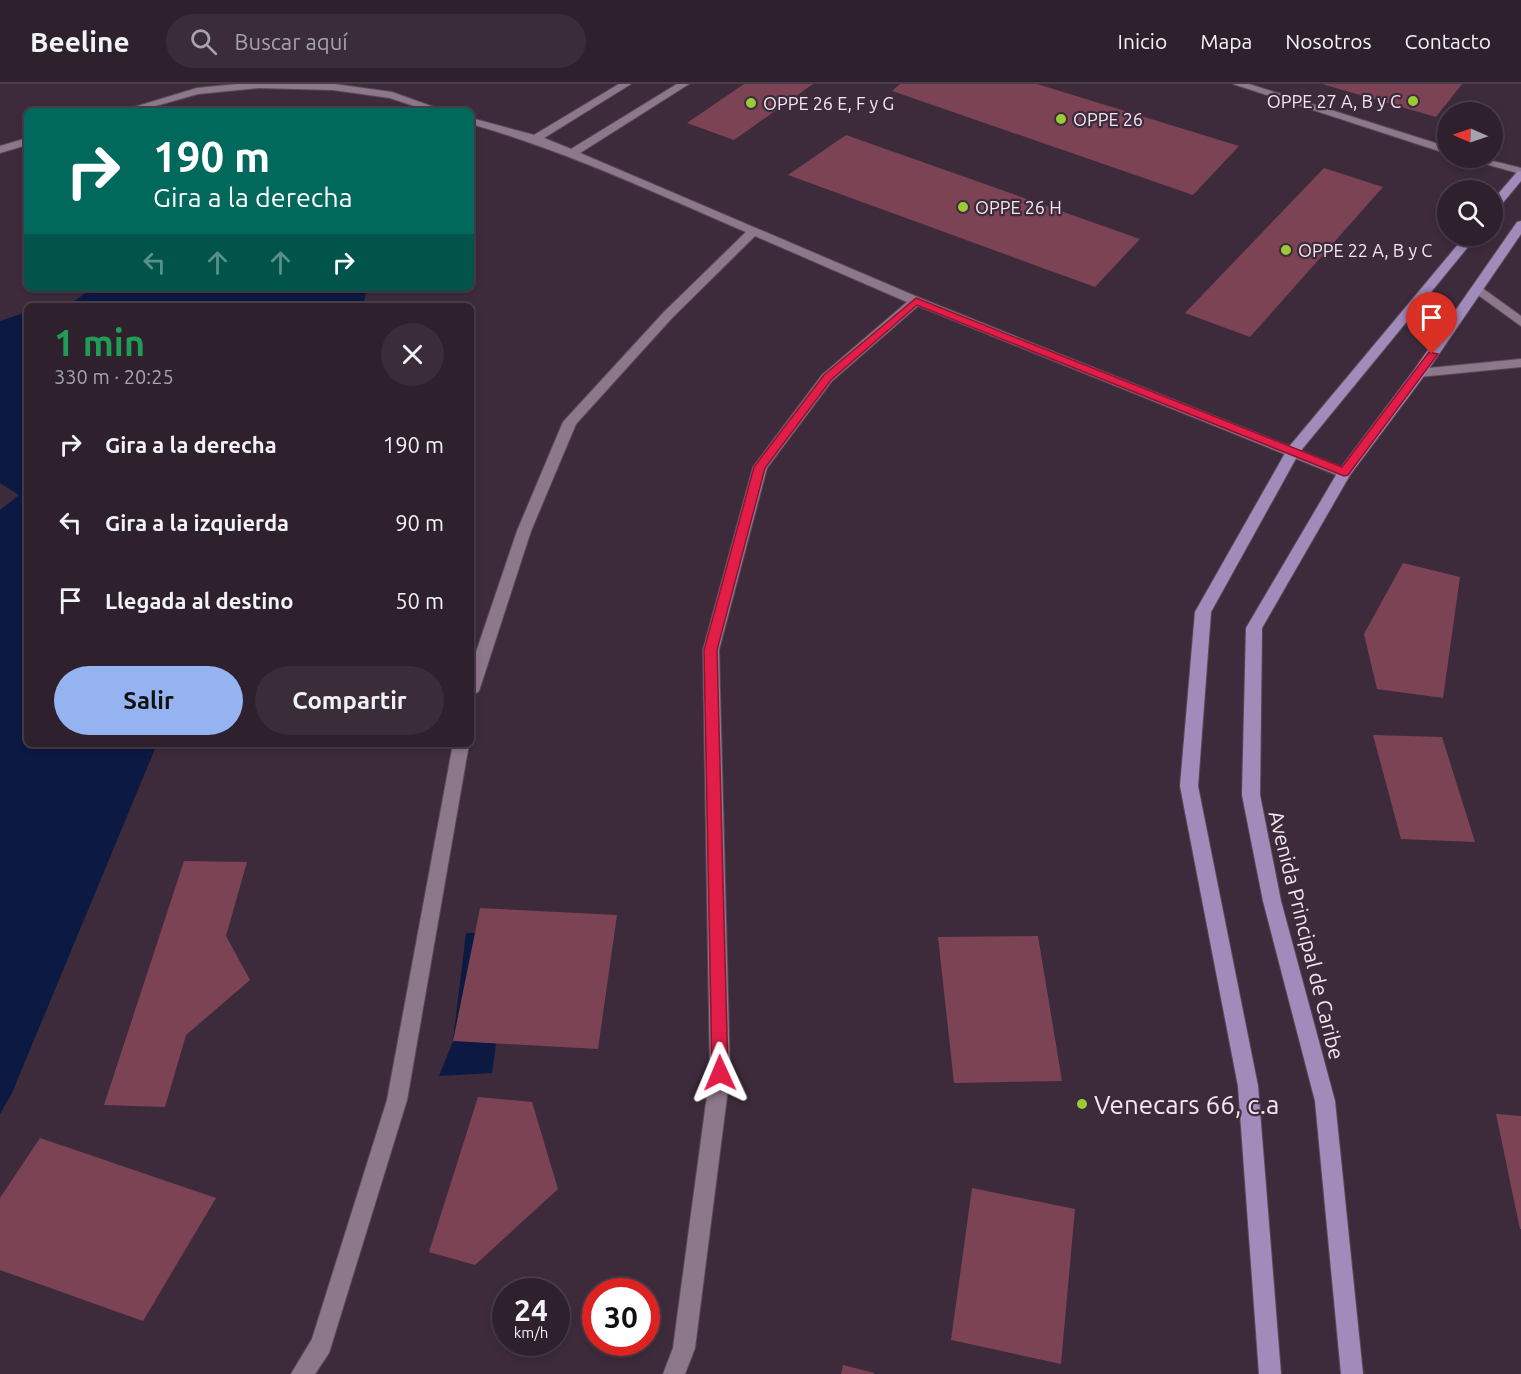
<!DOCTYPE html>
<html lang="es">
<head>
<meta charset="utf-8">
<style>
  :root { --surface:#2e202d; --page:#3a2d39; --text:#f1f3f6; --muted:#a7a3aa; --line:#493e49; --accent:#95b2f1 }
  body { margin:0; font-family:Ubuntu,sans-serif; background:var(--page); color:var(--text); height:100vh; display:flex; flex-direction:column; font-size:22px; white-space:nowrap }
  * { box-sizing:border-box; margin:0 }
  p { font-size:20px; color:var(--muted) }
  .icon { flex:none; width:33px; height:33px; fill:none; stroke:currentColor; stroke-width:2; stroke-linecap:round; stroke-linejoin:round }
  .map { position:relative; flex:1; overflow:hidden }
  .side { position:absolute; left:24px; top:219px; width:450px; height:444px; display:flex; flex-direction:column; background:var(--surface); border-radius:9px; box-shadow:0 3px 9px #0003,0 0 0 2px var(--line) }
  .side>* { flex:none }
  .top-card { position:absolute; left:24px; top:24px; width:450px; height:183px; border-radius:9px; box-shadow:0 3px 9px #0003,0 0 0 2px var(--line); background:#00695c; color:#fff; overflow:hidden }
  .needle { width:39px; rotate:272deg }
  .controls { position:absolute; left:1437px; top:18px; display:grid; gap:12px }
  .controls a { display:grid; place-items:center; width:66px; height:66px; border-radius:50%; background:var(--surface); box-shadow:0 3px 9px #0003,0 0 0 2px var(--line); font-size:30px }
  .speed { position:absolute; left:492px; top:1194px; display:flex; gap:12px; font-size:30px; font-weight:700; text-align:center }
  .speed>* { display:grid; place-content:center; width:78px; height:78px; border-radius:50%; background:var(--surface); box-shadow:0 3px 9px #0003,0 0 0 2px var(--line); line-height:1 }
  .speed small { font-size:15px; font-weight:400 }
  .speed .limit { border:9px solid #d22; background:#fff; color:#111 }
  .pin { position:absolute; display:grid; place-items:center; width:51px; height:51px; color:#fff; margin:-62px -26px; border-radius:50% 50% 50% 0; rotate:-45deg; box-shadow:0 0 6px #0007 }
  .pin .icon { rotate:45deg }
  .me { position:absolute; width:66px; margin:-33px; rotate:359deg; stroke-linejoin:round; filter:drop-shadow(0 0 4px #0008) }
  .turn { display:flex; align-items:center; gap:21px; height:126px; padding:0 30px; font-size:27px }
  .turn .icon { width:78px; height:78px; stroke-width:2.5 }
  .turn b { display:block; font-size:42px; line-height:51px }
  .lanes { display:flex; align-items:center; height:57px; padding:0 30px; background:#0003; justify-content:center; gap:30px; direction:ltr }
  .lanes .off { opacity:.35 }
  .round { display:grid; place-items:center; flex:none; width:63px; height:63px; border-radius:32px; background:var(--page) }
  .head { display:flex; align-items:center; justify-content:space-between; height:102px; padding:0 30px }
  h1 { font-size:36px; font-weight:600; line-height:45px; color:#1e9e55 }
  .cta { display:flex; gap:12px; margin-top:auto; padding:12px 30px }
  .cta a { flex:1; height:69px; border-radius:36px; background:var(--accent); color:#111; font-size:24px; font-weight:600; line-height:69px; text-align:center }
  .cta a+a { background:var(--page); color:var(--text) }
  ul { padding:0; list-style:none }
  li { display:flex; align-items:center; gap:18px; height:78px; padding:0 30px }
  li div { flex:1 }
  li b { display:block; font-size:22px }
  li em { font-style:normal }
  header { display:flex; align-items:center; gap:36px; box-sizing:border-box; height:84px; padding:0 30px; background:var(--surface); border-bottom:2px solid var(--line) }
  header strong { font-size:28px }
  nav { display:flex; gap:33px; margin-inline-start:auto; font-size:21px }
  .search { width:420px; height:54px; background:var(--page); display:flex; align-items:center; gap:15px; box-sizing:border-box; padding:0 21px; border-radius:33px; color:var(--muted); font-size:22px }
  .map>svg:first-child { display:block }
</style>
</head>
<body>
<header>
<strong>Beeline</strong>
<div class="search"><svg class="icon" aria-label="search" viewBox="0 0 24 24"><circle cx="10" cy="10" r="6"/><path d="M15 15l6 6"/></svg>Buscar aquí</div>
<nav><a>Inicio</a><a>Mapa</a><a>Nosotros</a><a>Contacto</a></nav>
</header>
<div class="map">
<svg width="1521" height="1290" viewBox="0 0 1521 1290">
  <rect width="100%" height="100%" fill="#3d2b3c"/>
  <path fill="#0c1942" d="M 93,204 L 367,204 L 363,222 L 67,222 Z
    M 27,228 L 27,660 L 157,660 L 12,1009 L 0,1030 L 0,426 L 19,411 L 0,399 L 0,237 Z
    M 466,849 L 511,849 L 492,989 L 439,992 L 453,957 Z"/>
  <path fill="#7c4355" d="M 744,0 L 813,0 L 734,56 L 687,39 Z
    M 900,0 L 1037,0 L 1239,62 L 1193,111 L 892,7 Z
    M 1322,0 L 1462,0 L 1436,33 Z
    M 846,51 L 1140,155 L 1095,203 L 788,91 Z
    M 1324,84 L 1383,103 L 1250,253 L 1185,229 Z
    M 1403,479 L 1460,493 L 1443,614 L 1377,605 L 1364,550 Z
    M 1373,651 L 1442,653 L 1475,758 L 1401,755 Z
    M 184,777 L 247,778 L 226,852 L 250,896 L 186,951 L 165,1023 L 104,1021 Z
    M 480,824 L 617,831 L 598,965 L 453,957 Z
    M 1038,852 L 1062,997 L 954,999 L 938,853 Z
    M 478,1013 L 532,1018 L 558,1105 L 475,1181 L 429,1168 Z
    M 1496,1030 L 1521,1032 L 1521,1145 L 1520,1145 Z
    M 40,1054 L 216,1114 L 143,1237 L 0,1186 L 0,1114 Z
    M 972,1104 L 1075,1125 L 1061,1280 L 951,1256 Z
    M 843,1281 L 874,1289 L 874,1290 L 841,1290 Z"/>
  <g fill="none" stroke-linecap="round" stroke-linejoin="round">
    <g stroke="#5a4a58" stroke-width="2">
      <path id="minor" d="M 237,0 L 334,0 L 392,8 L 445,27 L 429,27 L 390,14 L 333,6 L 259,4 L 198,10 L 138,27 L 121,27 L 197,4 Z
        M 619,0 L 631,0 L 544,54 L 571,65 L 677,0 L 689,0 L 580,69 L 920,214 L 1349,386 L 1351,389 L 1344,394 L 1339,392 L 918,222 L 832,297 L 767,384 L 719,566 L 730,989 L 695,1264 L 685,1290 L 663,1290 L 673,1264 L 710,989 L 703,566 L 753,383 L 822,291 L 907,218 L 755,152 L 672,234 L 576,340 L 531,447 L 479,607 L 471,613 L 471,583 L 517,447 L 563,338 L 664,228 L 746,148 C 655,109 566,67 471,40 L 471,34 L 534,51 Z
        M 1233,0 L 1249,0 L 1448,63 L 1448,70 Z
        M 27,54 L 27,61 L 0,69 L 0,62 Z
        M 1464,74 L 1481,74 L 1521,84 L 1521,90 Z
        M 1478,201 L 1521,232 L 1521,242 L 1474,208 L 1474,202 Z
        M 1521,275 L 1521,283 L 1419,293 L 1412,289 L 1419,285 Z
        M 453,660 L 469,660 L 407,1016 L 329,1269 L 315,1290 L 291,1290 L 312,1255 L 387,1016 Z"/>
    </g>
    <g stroke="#5a4a58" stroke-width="2">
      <path id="primary" d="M 1521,87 L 1521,97 L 1496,127 L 1492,128 L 1492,117 L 1517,88 Z
        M 1521,137 L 1521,150 L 1424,292 L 1350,391 L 1262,544 L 1260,711 L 1281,817 L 1335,1017 L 1363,1290 L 1341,1290 L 1315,1017 L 1263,817 L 1242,711 L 1246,544 L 1339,386 L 1414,286 L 1517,138 Z
        M 1465,152 L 1477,152 L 1299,369 L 1211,528 L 1198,702 L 1258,1002 L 1281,1290 L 1259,1290 L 1238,1002 L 1180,702 L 1195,528 L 1288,364 Z"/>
    </g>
    <use href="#minor" fill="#8d788b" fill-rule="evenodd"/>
    <use href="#primary" fill="#a08bbb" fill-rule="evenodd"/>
  </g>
  <path fill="#e11d48" stroke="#92132f" stroke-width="1.5" d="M 916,214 L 1342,383 L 1429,268 L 1438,270 L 1348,391 L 1344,392 L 917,221 L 831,296 L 765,384 L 717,566 L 728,989 L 726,994 L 720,996 L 714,994 L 712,989 L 704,566 L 754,383 L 824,291 Z"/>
  <g fill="#9acb34" stroke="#3d2b3c" stroke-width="2">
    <circle cx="1413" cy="17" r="6"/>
    <circle cx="751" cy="19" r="6"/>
    <circle cx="1061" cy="35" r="6"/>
    <circle cx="963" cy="123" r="6"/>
    <circle cx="1286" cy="166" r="6"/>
    <circle cx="1082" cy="1020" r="6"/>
  </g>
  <g text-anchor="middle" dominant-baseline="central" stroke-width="4.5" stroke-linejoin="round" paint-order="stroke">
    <g font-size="18" fill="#f2e6f0" stroke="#3d2b3c" text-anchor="start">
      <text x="1401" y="17" text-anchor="end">OPPE 27 A, B y C</text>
      <text x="763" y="19">OPPE 26 E, F y G</text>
      <text x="1073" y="35">OPPE 26</text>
      <text x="975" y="123">OPPE 26 H</text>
      <text x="1298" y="166">OPPE 22 A, B y C</text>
    </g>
    <g font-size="21" fill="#f2e6f0" stroke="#3d2b3c">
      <text transform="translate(1307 851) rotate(76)">Avenida Principal de Caribe</text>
    </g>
    <g font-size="26" fill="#f2e6f0" stroke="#3d2b3c" text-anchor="start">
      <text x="1094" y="1020">Venecars 66, c.a</text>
    </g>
  </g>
</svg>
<div class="controls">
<a><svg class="needle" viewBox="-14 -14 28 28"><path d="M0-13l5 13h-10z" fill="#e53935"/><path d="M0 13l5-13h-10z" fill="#a7a3aa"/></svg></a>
<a><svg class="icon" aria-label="search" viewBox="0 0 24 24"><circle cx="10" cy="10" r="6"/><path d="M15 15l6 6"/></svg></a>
</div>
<div class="speed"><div>24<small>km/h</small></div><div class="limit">30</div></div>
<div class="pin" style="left:1432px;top:270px;background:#d93025"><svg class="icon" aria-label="arrive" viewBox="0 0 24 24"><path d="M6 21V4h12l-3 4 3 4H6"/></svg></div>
<svg class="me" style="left:720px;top:989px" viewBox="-20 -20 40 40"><path d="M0-17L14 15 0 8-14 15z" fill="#e11d48" stroke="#fff" stroke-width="4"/></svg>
<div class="top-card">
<div class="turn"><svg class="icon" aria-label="right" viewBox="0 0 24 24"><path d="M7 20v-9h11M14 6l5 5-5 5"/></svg><div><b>190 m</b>Gira a la derecha</div></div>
<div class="lanes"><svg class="icon off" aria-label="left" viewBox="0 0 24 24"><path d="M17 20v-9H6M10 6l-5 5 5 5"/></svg><svg class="icon off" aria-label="ahead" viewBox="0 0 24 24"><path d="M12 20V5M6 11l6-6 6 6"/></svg><svg class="icon off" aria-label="ahead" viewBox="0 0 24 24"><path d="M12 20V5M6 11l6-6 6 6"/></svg><svg class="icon" aria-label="right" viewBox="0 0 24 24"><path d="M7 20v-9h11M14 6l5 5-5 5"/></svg></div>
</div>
<section class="side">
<div class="head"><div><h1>1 min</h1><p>330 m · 20:25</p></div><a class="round"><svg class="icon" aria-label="close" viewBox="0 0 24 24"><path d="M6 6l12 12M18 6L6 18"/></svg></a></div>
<ul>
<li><svg class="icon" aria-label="right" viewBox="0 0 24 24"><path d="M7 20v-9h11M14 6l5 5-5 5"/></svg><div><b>Gira a la derecha</b></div><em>190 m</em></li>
<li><svg class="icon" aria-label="left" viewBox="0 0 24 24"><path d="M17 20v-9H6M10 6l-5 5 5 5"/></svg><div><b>Gira a la izquierda</b></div><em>90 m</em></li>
<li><svg class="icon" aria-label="arrive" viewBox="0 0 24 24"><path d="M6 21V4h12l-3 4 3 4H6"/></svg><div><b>Llegada al destino</b></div><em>50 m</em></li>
</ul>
<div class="cta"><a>Salir</a><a>Compartir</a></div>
</section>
</div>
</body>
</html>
